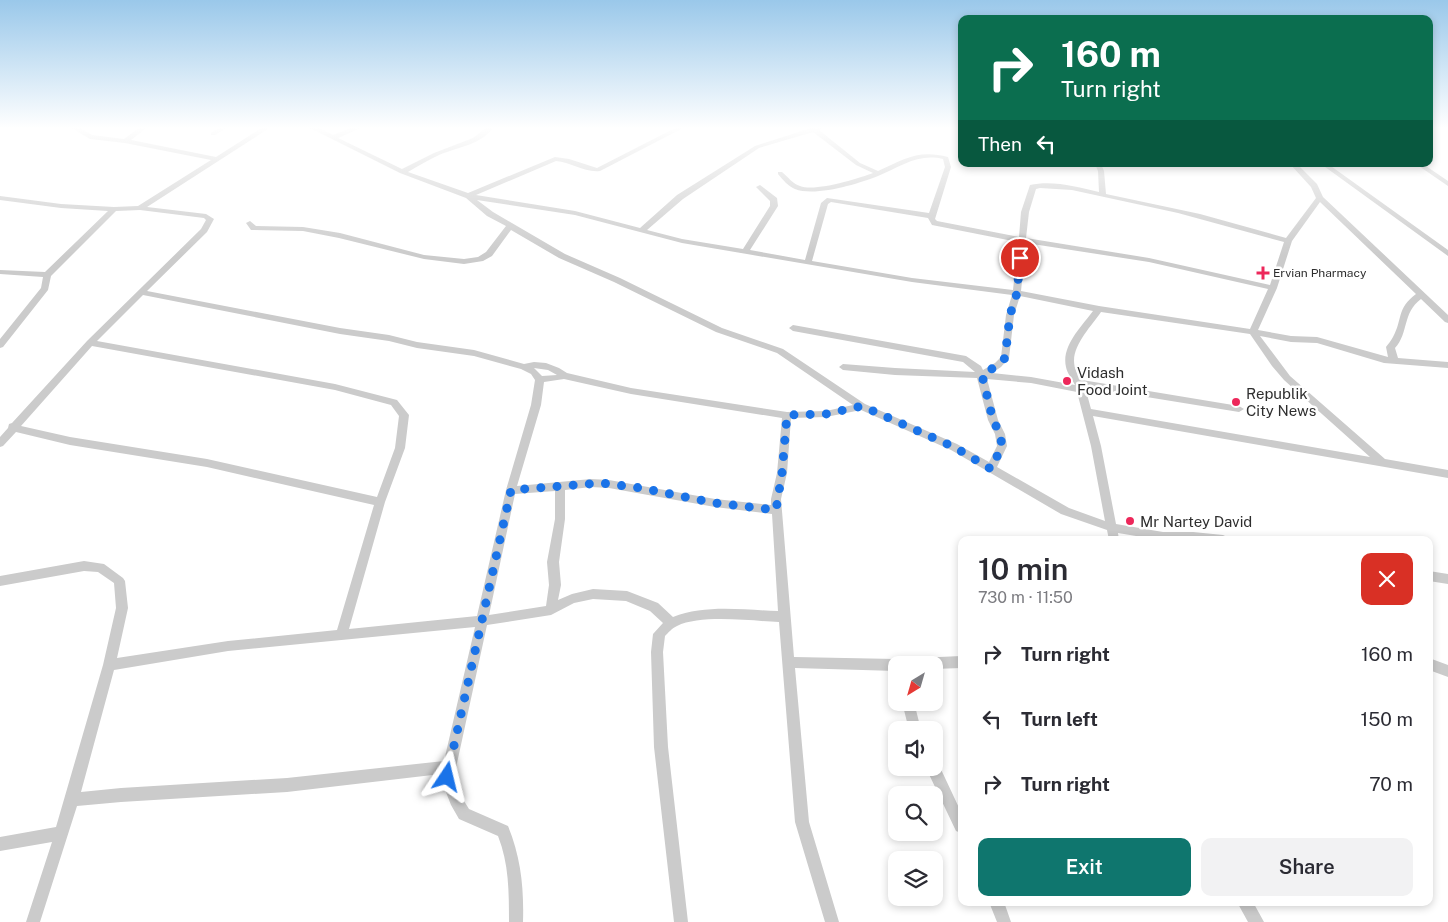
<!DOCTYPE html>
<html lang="en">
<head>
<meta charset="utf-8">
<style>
  :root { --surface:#fff; --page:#f2f2f3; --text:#2b2b33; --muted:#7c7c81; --accent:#0f766e }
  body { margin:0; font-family:"Public Sans",sans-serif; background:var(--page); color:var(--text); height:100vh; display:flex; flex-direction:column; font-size:19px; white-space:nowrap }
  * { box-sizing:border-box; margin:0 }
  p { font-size:16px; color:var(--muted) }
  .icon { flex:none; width:28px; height:28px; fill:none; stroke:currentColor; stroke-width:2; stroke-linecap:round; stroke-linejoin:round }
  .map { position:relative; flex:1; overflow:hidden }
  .sheet { position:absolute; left:958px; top:536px; width:475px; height:370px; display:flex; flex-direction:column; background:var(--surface); border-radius:10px; box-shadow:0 2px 8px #0003 }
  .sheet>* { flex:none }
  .guide { position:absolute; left:958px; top:15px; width:475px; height:152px; border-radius:10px; box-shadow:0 2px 8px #0003; background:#0b6e4f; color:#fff; overflow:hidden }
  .needle { width:32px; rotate:217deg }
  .tools { position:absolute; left:888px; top:656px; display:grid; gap:10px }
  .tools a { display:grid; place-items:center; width:55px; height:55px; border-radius:10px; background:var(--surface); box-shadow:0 2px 8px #0003; font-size:25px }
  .pin { position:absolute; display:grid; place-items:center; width:42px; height:42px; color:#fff; margin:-21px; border:2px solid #fff; border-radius:50%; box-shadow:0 1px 5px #0007 }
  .me { position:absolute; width:55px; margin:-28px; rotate:10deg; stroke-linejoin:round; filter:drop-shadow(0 0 4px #0008) }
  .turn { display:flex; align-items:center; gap:18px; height:105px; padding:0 20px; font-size:22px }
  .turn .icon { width:65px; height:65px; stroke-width:2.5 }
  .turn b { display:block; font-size:35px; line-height:42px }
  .then { display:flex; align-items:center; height:48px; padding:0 20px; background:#0003; gap:10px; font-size:19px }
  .round { display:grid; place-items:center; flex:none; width:52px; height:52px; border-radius:10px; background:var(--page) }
  .overview { display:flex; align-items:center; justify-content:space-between; height:85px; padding:0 20px }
  h1 { font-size:30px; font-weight:600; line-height:38px }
  .cta { display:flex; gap:10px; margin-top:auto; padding:10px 20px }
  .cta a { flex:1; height:58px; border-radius:10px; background:var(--accent); color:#fff; font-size:20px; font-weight:600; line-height:58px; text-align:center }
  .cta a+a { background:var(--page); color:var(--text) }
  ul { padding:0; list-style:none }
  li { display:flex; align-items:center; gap:15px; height:65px; padding:0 20px }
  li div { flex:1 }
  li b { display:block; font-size:19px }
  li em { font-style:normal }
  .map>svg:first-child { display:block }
</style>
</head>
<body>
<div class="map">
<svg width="1448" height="922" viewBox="0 0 1448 922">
  <rect width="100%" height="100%" fill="#fff"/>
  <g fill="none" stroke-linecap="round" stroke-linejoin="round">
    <path fill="#cbcbcb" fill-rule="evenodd" d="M 70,127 L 78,127 L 92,135 L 124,139 L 140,127 L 148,127 L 131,140 L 216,157 L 263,127 L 271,127 L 147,207 L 206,214 L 214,219 L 207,232 L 147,291 L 340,328 L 389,335 L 417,342 L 474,350 L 524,364 L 534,362 L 546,363 L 559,368 L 567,373 L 631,388 L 787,412 L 826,411 L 853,405 L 777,353 L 716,332 L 614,282 L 559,258 L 511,230 L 492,256 L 483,261 L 464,264 L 424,259 L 339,238 L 303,231 L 254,230 L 251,230 L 246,223 L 250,221 L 256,226 L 303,227 L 340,233 L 424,255 L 464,259 L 478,257 L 486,252 L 506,226 L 487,216 L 466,198 L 400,173 L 308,127 L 317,127 L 333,135 L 354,127 L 363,127 L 338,138 L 402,169 L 434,153 L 473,138 L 487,127 L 494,127 C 481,145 458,147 439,155 C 428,160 418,166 408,172 L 468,193 L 555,157 L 569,159 L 597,168 L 677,127 L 685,127 L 600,171 C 585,173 571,162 556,161 L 476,195 L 575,211 L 640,228 L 677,195 L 755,146 L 814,127 L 825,127 L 819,130 L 860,163 L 878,171 C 904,159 919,149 948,157 L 951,167 L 935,219 L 937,221 L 1019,237 L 1021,212 L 1030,185 C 1053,180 1077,187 1099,192 L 1098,171 L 1095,164 L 1101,164 L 1104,171 L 1106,194 L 1200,214 L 1286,238 L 1316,198 L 1311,187 L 1290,164 L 1297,164 L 1317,184 L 1323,197 L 1448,315 L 1448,323 L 1445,322 L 1421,299 C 1402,313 1409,333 1395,348 L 1398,358 L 1448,362 L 1448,368 L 1384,363 L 1317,343 L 1291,342 L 1260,336 L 1290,376 L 1385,459 L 1448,470 L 1448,478 L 1093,416 L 1101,446 L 1116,524 L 1163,532 L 1193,532 L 1223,535 L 1227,537 L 1228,540 L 1160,540 L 1118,533 L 1119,540 L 1109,540 L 1107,530 L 1061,514 L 951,450 L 861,410 L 826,417 L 791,418 L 787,473 L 781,499 L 794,657 L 896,659 L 961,656 L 961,668 L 934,669 L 934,665 L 896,665 L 896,671 L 795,668 L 809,822 L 839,922 L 825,922 L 795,822 L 779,622 C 752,621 701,614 677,626 C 672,628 668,633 665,636 L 663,652 L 668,747 L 688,922 L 674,922 L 654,747 L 651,652 L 653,634 L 663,623 L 650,611 L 626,601 L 593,599 L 574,603 L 551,615 L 487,625 L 454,777 L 461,796 L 469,809 L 508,826 C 521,858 524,888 523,922 L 509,922 C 509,892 509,864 498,836 L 459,819 L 451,805 L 440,777 L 441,774 L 287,792 L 121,802 L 77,806 L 40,922 L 26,922 L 52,842 L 0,851 L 0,837 L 56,827 L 103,665 L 116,608 L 114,583 L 98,572 L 84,571 L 0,586 L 0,576 L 84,561 L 104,564 L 123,578 L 125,581 L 128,608 L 117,658 L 228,641 L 337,630 L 374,505 L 207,467 L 70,445 L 16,432 L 3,446 L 0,447 L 0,437 L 8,428 L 9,424 L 12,423 L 87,341 L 201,229 L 206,220 L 204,218 L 140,210 L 116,211 L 51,276 L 48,290 L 3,347 L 0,348 L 0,339 L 41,288 L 43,277 L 0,274 L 0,270 L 45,272 L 108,211 L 61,208 L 0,200 L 0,196 L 61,204 L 114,207 L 138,206 L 211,160 L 125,143 L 90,139 ZM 813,132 L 856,165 L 873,173 C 857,179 815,192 800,186 C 793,184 788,177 782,172 L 778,172 L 778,174 C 783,180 788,186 795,189 C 815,197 858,184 878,176 C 900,167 918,153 943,159 L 945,167 L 929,213 L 827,198 L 821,203 L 805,260 L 750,250 L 778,206 L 777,198 L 760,185 L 756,187 L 770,201 L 770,206 L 743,249 L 682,239 L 647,230 L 683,199 L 759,148 ZM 1040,188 L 1072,190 L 1178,213 L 1284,242 L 1270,285 L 1149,258 L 1026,238 L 1029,212 L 1036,189 ZM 477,200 L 575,215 L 682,243 L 912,282 L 1012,295 L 1006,315 L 1001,357 L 995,363 L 983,370 L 981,366 L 966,356 L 793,325 L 789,328 L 793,331 L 963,362 L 975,372 L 895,368 L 843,364 L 839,367 L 843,370 L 895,375 L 977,378 L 988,420 L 995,434 L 997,446 L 989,462 L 957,444 L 865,404 L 783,349 L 722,328 L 620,278 L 565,254 L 493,212 ZM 831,202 L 928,218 L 932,225 L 1018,242 L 1013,290 L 912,278 L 812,261 L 828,204 ZM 1320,202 L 1416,294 C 1396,309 1403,319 1393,337 C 1391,341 1388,344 1386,347 L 1388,357 L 1317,337 L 1291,336 L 1258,330 L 1277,288 L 1292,241 ZM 1026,243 L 1149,262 L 1268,289 L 1250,329 L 1099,306 L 1021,291 ZM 143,295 L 340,334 L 389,341 L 417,348 L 474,356 L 521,369 L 531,374 L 535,380 L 531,405 L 506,490 L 477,616 L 349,629 L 385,502 L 405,448 L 409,415 L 397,400 L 335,384 L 97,341 ZM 1020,296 L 1093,311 C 1082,326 1061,346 1066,367 C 1067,373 1072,379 1075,385 L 1031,377 L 992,373 L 1001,367 L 1009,358 L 1014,315 ZM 1101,312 L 1250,334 L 1272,366 L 1284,380 L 1370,457 L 1091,409 L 1085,387 L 1239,412 L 1244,409 L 1239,406 L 1082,380 C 1080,377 1077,373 1076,370 C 1067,350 1091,327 1101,312 ZM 92,346 L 335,390 L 391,405 L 399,416 L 395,448 L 377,497 L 207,459 L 70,437 L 21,426 ZM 534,368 L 548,370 L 557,375 L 542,376 ZM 564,379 L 631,394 L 782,418 L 777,473 L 771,499 L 771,505 L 715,499 L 609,480 L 591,479 L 517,486 L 541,405 L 544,382 ZM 987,379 L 1031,383 L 1077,392 L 1091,446 L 1105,521 L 1069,508 L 997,467 L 1007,446 L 1005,434 L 998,420 ZM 591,487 L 609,488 L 715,507 L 772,514 L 778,611 C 744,610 705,604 673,617 L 658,603 L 627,591 L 593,589 L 572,594 L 558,600 L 561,585 L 559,562 L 565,519 L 565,490 ZM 555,491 L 555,519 L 547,562 L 549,585 L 546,606 L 489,615 L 515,494 ZM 475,627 L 444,761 L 287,778 L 121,788 L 81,792 L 114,670 L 228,651 Z
      M 220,127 L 228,127 L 215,135 L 211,135 L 211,133 Z
      M 1321,164 L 1328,164 L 1448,250 L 1448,256 Z
      M 1416,164 L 1423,164 L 1448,181 L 1448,186 Z
      M 1429,571 L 1448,574 L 1448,584 L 1429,581 Z
      M 1429,658 L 1448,665 L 1448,677 L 1429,670 Z
      M 902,702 L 914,702 L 921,730 L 909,730 Z
      M 934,762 L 938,763 L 961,812 L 961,833 L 956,831 L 926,768 L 934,768 Z
      M 989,902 L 1004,902 L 1011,922 L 997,922 Z
      M 1237,902 L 1253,902 L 1264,922 L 1248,922 Z"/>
  </g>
  <linearGradient id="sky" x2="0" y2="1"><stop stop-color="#9ac8ea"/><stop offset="0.5" stop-color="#fff"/><stop offset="1" stop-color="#fff" stop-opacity="0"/></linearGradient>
  <rect width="1448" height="256" fill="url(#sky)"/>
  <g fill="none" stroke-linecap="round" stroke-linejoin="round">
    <path stroke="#1a73e8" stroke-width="9" stroke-dasharray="0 16.2" d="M 447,777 L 511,490 L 601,483 L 641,488 L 715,503 L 776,510 L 782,473 L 787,415 L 826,414 L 862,406 L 954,447 L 991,469 L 1002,446 L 1000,434 L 993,420 L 982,375 L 998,365 L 1005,358 L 1010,315 L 1017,293 L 1020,258"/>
  </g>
  <g fill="#ed275a" stroke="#fff" stroke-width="2">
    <path d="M1260.5 265.5h5v5h5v5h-5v5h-5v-5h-5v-5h5z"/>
    <circle cx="1067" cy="381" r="5"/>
    <circle cx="1236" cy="402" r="5"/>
    <circle cx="1130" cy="521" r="5"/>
  </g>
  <g text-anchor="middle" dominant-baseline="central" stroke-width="5" stroke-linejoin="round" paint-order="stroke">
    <g font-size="12" fill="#2e2e2e" stroke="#fff" text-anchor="start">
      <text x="1273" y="273">Ervian Pharmacy</text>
    </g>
    <g font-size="15" fill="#2e2e2e" stroke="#fff" text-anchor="start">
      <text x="1077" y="372">Vidash<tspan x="1077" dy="17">Food Joint</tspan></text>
      <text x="1246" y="393">Republik<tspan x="1246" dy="17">City News</tspan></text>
      <text x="1140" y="521">Mr Nartey David</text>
    </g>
  </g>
</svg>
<div class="tools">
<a><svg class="needle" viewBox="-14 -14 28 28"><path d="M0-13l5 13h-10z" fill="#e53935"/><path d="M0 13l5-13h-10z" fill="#7c7c81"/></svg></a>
<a><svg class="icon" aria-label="sound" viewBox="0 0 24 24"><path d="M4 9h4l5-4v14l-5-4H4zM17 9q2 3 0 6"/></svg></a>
<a><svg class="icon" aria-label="search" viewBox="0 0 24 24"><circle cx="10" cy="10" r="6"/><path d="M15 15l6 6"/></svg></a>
<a><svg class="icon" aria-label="layers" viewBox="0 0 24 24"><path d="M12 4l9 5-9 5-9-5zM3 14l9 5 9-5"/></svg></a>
</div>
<div class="pin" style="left:1020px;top:258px;background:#d93025"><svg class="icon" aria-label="arrive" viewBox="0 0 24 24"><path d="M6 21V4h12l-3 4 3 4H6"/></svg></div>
<svg class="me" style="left:447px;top:777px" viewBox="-20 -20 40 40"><path d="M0-17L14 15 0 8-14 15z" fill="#1a73e8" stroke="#fff" stroke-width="4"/></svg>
<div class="guide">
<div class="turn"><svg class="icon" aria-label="right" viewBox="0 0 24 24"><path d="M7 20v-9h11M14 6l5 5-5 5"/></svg><div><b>160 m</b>Turn right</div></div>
<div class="then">Then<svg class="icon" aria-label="left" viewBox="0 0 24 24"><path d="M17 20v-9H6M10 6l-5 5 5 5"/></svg></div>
</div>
<section class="sheet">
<div class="overview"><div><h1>10 min</h1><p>730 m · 11:50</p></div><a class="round" style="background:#d93025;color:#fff"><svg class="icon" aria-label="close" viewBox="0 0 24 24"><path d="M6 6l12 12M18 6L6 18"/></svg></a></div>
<ul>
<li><svg class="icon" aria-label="right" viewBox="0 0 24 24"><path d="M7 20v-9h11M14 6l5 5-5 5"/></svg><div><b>Turn right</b></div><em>160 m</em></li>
<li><svg class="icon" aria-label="left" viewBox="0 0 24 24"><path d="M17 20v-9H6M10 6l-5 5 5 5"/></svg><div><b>Turn left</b></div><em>150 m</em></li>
<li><svg class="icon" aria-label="right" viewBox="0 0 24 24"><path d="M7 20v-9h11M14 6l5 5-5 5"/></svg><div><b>Turn right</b></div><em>70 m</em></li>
</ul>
<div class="cta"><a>Exit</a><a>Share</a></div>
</section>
</div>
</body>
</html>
